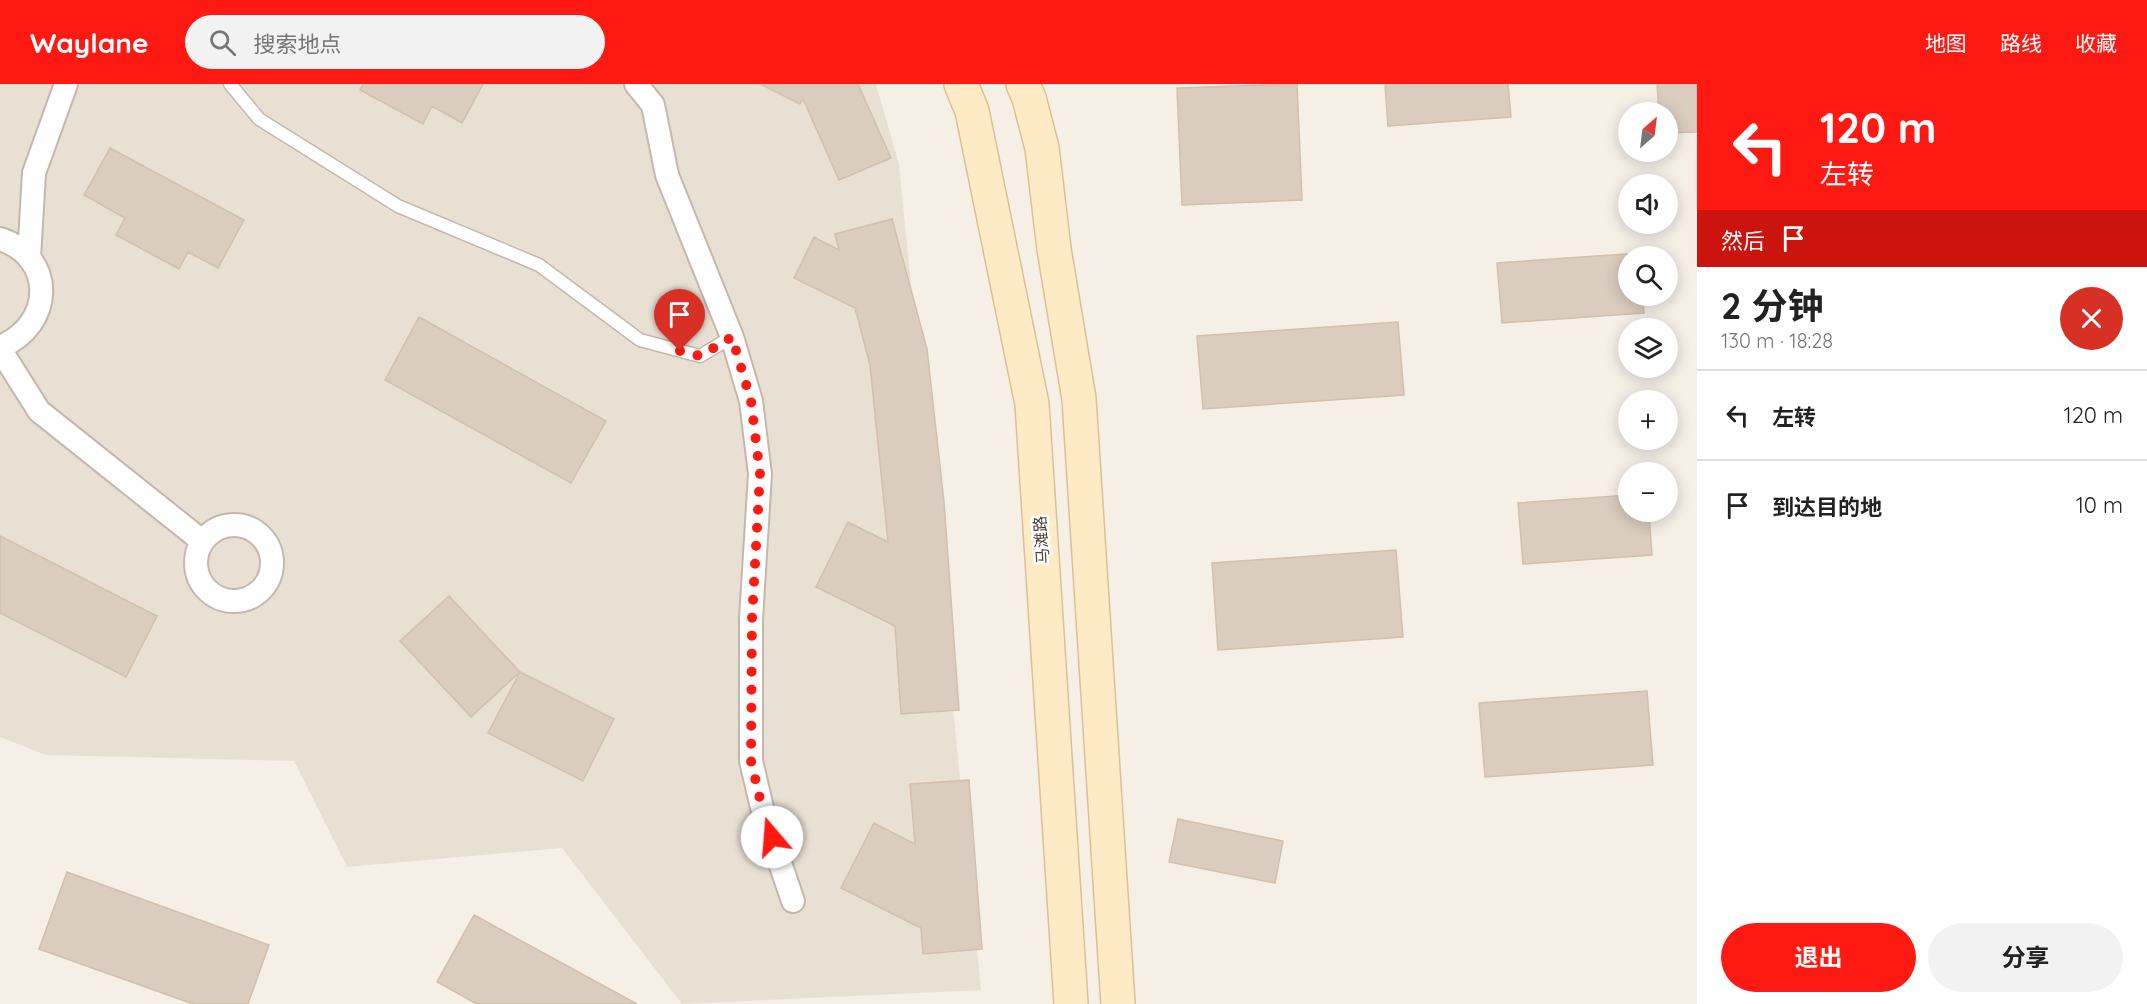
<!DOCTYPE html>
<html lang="zh">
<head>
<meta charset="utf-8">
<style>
  :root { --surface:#fff; --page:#f2f2f2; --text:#222; --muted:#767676; --line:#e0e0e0; --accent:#ff1913 }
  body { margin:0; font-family:Quicksand,"Noto Sans SC",sans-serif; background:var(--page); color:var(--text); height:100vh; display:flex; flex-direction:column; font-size:22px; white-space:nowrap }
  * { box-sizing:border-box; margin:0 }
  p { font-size:20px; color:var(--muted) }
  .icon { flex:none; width:33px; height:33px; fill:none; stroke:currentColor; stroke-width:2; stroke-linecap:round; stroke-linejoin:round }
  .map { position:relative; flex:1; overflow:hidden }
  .details { display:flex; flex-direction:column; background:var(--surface); width:450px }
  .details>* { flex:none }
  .guide { background:#ff1913; color:#fff; overflow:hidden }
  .needle { width:39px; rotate:28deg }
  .controls { position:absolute; left:1618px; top:18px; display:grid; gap:12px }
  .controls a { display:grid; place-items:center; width:60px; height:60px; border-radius:50%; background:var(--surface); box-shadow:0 3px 15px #0003; font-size:30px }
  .pin { position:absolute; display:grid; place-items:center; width:51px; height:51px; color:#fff; margin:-62px -26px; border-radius:50% 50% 50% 0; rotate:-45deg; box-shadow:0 0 6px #0007 }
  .pin .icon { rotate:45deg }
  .me { position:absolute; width:66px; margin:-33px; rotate:342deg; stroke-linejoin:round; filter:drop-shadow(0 0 4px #0008) }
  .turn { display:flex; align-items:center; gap:21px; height:126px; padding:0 24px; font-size:27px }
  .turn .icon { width:78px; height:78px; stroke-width:2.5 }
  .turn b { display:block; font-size:42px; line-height:51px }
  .then { display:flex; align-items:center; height:57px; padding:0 24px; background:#0003; gap:12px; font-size:22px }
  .round { display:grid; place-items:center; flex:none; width:63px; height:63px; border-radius:32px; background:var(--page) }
  .head { display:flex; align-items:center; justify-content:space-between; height:102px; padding:0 24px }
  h1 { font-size:36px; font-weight:700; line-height:45px }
  .cta { display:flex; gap:12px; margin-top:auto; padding:12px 24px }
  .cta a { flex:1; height:69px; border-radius:36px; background:var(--accent); color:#fff; font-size:24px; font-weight:700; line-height:69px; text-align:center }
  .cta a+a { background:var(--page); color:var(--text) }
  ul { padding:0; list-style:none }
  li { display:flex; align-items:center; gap:18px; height:90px; padding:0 24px; border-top:2px solid var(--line) }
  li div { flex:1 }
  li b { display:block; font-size:22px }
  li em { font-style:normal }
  header { display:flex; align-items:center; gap:36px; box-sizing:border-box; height:84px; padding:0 30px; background:var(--accent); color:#fff }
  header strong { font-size:28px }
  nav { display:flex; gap:33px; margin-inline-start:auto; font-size:21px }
  .search { width:420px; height:54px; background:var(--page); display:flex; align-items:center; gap:15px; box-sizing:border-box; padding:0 21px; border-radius:33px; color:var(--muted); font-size:22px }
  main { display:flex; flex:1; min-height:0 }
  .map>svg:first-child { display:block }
</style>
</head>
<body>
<header>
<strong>Waylane</strong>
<div class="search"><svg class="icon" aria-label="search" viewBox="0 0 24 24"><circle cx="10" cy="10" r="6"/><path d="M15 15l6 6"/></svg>搜索地点</div>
<nav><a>地图</a><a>路线</a><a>收藏</a></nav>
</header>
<main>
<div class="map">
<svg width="1697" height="920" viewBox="0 0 1697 920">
  <rect width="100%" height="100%" fill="#f5efe6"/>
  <path fill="#e9e0d4" d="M 0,0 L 876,0 L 899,80 L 981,906 L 682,920 L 562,764 L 347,783 L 294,677 L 46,671 L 0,653 Z"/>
  <path fill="#daccbe" stroke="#d2c0ad" stroke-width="1.5" d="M 363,0 L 483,0 L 462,39 L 432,22 L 423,40 L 360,6 Z
    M 760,0 L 858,0 L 891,74 L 839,96 L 803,15 L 800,20 Z
    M 1297,0 L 1302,116 L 1182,121 L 1177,4 Z
    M 1385,0 L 1508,0 L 1511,33 L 1388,42 Z
    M 1657,0 L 1697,0 L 1697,48 L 1668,49 L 1668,28 L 1659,28 Z
    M 110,64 L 244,136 L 218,184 L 188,168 L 179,185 L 116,151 L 125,134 L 84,111 Z
    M 892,135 L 927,265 L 944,418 L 959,626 L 901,630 L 895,542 L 816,503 L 848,438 L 888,458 L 870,281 L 855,224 L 794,194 L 814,153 L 839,166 L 835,150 Z
    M 1640,169 L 1640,172 L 1629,172 L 1629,212 L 1643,212 L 1644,229 L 1502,239 L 1497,179 Z
    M 419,233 L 606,337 L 571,399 L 385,296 Z
    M 1398,238 L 1404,311 L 1203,325 L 1197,252 Z
    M 1629,411 L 1629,428 L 1649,428 L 1652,471 L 1523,480 L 1518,419 Z
    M 0,452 L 157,532 L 126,593 L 0,529 Z
    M 1396,466 L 1403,553 L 1218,566 L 1212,479 Z
    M 449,512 L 520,588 L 471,633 L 400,557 Z
    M 520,588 L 614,635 L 583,697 L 488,649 Z
    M 1647,607 L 1653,681 L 1485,693 L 1479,619 Z
    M 969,696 L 982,865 L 923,870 L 921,844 L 841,804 L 874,739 L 915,760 L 910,700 Z
    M 1178,735 L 1283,757 L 1275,799 L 1169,778 Z
    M 67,788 L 269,861 L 248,920 L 193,920 L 39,865 Z
    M 474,831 L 637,920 L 477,920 L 437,898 Z"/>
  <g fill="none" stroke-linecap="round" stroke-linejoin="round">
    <g stroke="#c4b8ab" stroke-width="15">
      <path id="lane" d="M 230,0 L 259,35 L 398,122 L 539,181 L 640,256 L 700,272 L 732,253"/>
    </g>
    <g stroke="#c4b8ab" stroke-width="26">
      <path id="street" d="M 636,0 L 653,21 L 667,91 L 732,253 L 751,317 L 760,390 L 751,535 L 751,677 L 764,732 L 793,817
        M 0,155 C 56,173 54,241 0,263
        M 29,174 L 34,89 L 66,0
        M 0,265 L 39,327 L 202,457
        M196 479a38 38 0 1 1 76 0a38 38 0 1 1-76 0Z"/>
    </g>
    <g stroke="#dbc094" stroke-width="36">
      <path id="secondary" d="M 961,0 L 972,27 L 1032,320 L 1071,920
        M 1023,0 L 1029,14 L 1042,64 L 1054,165 L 1079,315 L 1118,920"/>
    </g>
    <use href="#lane" stroke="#fff" stroke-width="12"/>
    <use href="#street" stroke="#fff" stroke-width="22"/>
    <use href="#secondary" stroke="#ffeac6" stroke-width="33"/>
  </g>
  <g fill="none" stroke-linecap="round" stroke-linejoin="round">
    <path stroke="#ff1913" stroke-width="10" stroke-dasharray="0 18" d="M 680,267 L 700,272 L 732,253 L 751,317 L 760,390 L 752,535 L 751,677 L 764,732 L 772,753"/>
  </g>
  <g text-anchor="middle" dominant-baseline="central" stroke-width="5" stroke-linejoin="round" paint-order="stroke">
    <g font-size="16" fill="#483e35" stroke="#fff">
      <text transform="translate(1041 456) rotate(-94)">马滩路</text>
    </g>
  </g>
</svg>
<div class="controls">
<a><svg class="needle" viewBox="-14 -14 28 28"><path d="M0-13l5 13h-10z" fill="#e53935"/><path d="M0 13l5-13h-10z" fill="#767676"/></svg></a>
<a><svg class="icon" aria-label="sound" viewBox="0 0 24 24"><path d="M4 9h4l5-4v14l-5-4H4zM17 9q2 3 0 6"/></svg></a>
<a><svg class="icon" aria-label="search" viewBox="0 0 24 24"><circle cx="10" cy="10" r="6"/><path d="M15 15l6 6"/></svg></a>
<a><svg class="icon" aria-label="layers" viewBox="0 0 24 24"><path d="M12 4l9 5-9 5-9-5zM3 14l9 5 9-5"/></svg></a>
<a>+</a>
<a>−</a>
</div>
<div class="pin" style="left:680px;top:267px;background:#d93025"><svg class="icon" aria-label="arrive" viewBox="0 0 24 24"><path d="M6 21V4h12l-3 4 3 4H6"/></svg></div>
<svg class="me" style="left:772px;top:753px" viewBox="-20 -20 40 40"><circle r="19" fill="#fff"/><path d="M0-13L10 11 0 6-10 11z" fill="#ff1913"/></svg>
</div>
<section class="details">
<div class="guide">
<div class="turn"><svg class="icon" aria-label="left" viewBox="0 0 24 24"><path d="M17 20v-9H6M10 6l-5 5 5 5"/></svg><div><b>120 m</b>左转</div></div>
<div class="then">然后<svg class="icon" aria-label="arrive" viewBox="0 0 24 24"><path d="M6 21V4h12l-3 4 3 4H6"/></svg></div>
</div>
<div class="head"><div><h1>2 分钟</h1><p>130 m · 18:28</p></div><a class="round" style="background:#d93025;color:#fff"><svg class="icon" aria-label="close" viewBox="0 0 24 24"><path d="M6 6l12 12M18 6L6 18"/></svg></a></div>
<ul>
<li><svg class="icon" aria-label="left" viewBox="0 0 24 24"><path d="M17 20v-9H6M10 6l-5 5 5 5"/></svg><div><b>左转</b></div><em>120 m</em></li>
<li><svg class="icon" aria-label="arrive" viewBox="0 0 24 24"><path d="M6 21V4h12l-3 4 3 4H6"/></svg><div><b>到达目的地</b></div><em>10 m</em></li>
</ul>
<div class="cta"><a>退出</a><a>分享</a></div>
</section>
</main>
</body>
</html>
